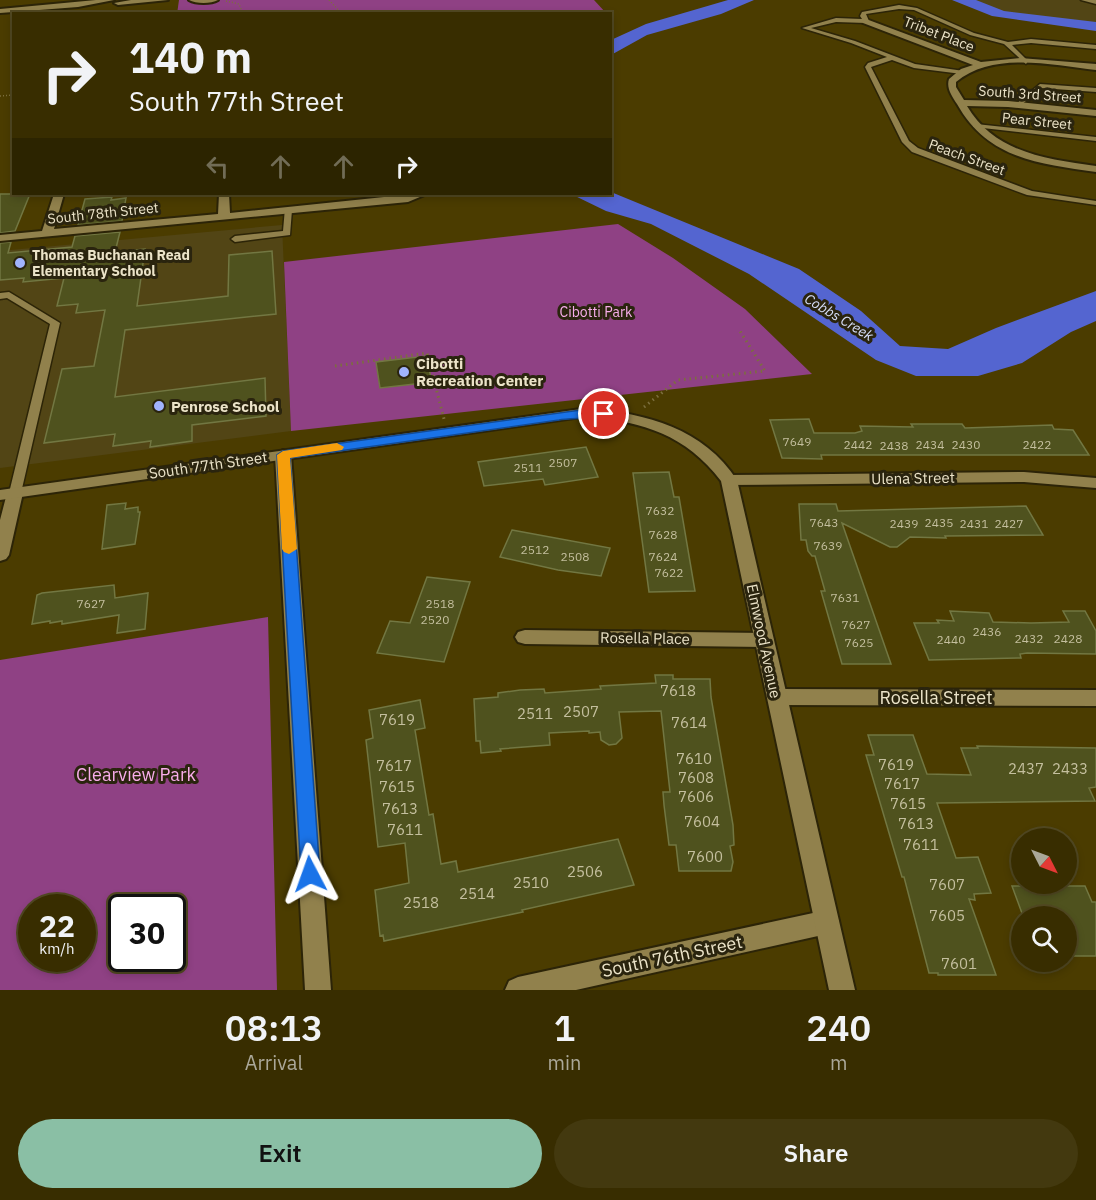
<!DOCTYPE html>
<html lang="en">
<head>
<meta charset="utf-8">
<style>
  :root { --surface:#382d00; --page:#43390f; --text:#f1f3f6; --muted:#aba899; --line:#524922; --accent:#8abfa5 }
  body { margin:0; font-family:"IBM Plex Sans",sans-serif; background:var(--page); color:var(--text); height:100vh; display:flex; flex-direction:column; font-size:22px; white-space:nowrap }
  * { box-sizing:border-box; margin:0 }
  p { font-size:20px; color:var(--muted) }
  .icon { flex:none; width:33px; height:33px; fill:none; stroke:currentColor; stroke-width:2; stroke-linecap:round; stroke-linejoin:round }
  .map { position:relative; height:990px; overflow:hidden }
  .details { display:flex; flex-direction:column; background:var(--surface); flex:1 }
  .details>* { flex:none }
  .hud { position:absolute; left:12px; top:12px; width:600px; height:183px; border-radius:0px; box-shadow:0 3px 9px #0003,0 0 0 2px var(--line); background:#382d00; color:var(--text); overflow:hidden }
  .needle { width:39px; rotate:132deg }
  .tools { position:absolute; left:1011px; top:828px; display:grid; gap:12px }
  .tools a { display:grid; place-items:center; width:66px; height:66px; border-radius:50%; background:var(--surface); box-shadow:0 3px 9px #0003,0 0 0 2px var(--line); font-size:30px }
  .speed { position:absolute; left:18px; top:894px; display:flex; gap:12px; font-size:30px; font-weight:700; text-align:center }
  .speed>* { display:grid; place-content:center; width:78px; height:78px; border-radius:50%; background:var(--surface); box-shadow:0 3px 9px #0003,0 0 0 2px var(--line); line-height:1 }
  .speed small { font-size:15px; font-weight:400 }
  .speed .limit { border:3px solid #111; border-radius:9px; background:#fff; color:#111 }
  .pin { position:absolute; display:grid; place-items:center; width:51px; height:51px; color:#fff; margin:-26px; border:3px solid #fff; border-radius:50%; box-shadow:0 2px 6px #0007 }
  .me { position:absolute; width:66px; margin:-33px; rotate:356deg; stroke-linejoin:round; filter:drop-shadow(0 0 4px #0008) }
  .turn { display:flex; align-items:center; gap:21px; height:126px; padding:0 18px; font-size:27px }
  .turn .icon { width:78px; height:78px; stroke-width:2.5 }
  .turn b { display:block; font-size:42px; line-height:51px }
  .lanes { display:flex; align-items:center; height:57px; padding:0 18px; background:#0003; justify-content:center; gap:30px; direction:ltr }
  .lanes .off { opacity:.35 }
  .eta { display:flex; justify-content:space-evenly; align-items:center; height:102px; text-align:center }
  .eta b { font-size:36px; font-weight:600; line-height:42px }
  .button { display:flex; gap:12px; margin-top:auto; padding:12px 18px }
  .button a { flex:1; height:69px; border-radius:36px; background:var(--accent); color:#111; font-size:24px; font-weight:600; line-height:69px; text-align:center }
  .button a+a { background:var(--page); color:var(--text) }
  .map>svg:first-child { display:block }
</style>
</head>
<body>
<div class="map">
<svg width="1096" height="990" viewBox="0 0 1096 990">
  <rect width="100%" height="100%" fill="#4b3c00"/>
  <path fill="#524515" d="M 967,0 L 1096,0 L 1096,28 L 1023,18 Z
    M 282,225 L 291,431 L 0,468 L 0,251 Z"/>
  <path fill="#8f4184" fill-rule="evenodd" d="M 179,0 L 594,0 L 606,13 L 177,14 Z
    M 618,224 L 673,258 L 745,309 L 812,374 L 291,431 L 284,262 Z
    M 268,617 L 277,990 L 0,990 L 0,660 ZM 32,908 L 82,908 L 82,958 L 32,958 ZM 122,908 L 172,908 L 172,958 L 122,958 Z"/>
  <path fill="#5465d0" d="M 728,0 L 754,0 L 721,14 L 647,35 L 611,55 L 611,40 L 646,24 Z
    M 952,0 L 976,0 L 1004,11 L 1096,22 L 1096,31 L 992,16 Z
    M 611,192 L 799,269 L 861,311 L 900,346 L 948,349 L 996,328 L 1096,291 L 1096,321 L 1071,332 L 1022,363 L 978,376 L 916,376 L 876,360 L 749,274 L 651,224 L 606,211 L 571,194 Z"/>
  <path fill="#4f521e" stroke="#727742" stroke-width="1.5" d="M 0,194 L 30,194 L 15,231 L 0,233 Z
    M 112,197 L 111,200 L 126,198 L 122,221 L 78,225 L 85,199 Z
    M 120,232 L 115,252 L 145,249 L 137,306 L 228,296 L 229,255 L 272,251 L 276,314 L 125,330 L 115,397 L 265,378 L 266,416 L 192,425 L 192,441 L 150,447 L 151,441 L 113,446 L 115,434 L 44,443 L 62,369 L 94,366 L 105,310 L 76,313 L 78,304 L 57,306 L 64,278 L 23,282 L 24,278 L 0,280 L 0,243 L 11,242 L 8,253 L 72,247 L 75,236 Z
    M 426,356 L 432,382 L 380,388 L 376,362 Z
    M 809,419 L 814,433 L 855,433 L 862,431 L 860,426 L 913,427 L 911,424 L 962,424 L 965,428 L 1052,425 L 1054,429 L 1073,430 L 1089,455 L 821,455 L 822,459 L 782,458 L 770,420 Z
    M 586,447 L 598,477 L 545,485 L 543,479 L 484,486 L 478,462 Z
    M 669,472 L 674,497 L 679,497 L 695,591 L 649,592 L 633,473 Z
    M 126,503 L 125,509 L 138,507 L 138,512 L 140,512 L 135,544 L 102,549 L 107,505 Z
    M 799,504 L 836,504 L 838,511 L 1026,506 L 1043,535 L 945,536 L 946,538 L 910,537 L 897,547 L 890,547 L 842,523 L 891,664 L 842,664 L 821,591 L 825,591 L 815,556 L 812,556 L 808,551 L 806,540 L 801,540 Z
    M 512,530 L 610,548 L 601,576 L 558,570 L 500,557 Z
    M 427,577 L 470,582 L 444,662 L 377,653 L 390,621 L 410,623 Z
    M 114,585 L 115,598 L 148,593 L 145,629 L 117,633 L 119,615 L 62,624 L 62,621 L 50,623 L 50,621 L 32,624 L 37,595 L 42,593 Z
    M 950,611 L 989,613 L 993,622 L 1031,623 L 1069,622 L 1063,611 L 1085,611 L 1096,631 L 1096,654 L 1027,653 L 1020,654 L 1021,658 L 929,660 L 914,623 L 939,623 L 937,620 L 954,621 Z
    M 655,675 L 673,675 L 673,679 L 710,679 L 711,697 L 733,825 L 734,845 L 730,846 L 733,862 L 731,871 L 679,871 L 676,845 L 669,845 L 664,805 L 663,792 L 670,792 L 661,711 L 619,712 L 622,738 L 616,744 L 609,745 L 601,740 L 600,732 L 589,733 L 589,731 L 549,733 L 550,745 L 500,749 L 501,751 L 481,753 L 480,741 L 476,741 L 474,699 L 498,697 L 498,693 L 520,690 L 544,689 L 545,693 L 601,689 L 600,686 L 656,683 Z
    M 420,700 L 425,728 L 415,730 L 429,815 L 433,814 L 441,864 L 456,861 L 458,872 L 618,839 L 634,885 L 522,910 L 523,912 L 384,941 L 383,935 L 380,936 L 375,890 L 409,883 L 405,843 L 378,847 L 366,740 L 373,738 L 369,710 Z
    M 868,735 L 913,735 L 927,774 L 971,775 L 961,748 L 978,748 L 977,746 L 1096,748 L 1096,787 L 1089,788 L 1095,801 L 937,803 L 956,858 L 978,857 L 991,893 L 974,894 L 975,900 L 969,899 L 996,975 L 938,975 L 938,973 L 929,973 L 904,877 L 902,877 L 866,755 L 874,755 Z
    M 1012,886 L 1085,886 L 1092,902 L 1096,902 L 1096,956 L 1066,956 L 1066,916 L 1023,916 Z"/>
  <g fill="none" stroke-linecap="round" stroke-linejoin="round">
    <g stroke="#2c2407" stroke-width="3">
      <path id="service" d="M 1081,0 L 1096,0 L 1096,4 Z
        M 899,5 L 917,8 L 974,33 L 1008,42 L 1031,39 L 1096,45 L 1096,49 L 1031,43 L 1012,45 L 1028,61 L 1026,64 L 1004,44 L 970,35 L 914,10 L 899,9 L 866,14 L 869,21 L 866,23 L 836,22 L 811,28 L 855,41 L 915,64 L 964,71 L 962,74 L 914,68 L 892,60 L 871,67 L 909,141 L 918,148 L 1032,191 L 1096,201 L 1096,205 L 1027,195 L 912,152 L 902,142 L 865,67 L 868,63 L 887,57 L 851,43 L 802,28 L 836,18 L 862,19 L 860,16 L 862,12 Z
        M 1040,84 L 1096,88 L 1096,92 L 1041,88 L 1020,106 L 1016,106 L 1016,104 Z
        M 976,124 L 1096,137 L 1096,141 L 974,127 L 973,126 Z
        M 285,208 L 292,210 L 290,235 L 235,242 L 231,239 L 235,236 L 283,231 Z
        M 9,292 L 60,323 L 21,493 L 15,497 L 9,493 L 50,324 L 7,298 L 0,299 L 0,293 Z"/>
    </g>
    <g stroke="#2c2407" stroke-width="4">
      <path id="minor" d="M 96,0 L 114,0 L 78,7 L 0,13 L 0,9 Z
        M 131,0 L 168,0 L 118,5 L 114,3 Z
        M 189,0 L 218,0 C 211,4 196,4 189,0 Z
        M 866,19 L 981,62 L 1020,58 L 1096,64 L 1096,70 C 1052,65 993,51 956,82 L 956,87 L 964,100 L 1008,101 L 1096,110 L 1096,116 L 1008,107 L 967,106 C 995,153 1046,159 1096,166 L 1096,172 C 1039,164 988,159 957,104 C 952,96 946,88 949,79 L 961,69 L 973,65 L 863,23 L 862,21 Z
        M 54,194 L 64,194 L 54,229 L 218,214 L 219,194 L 229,194 L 230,213 L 413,194 L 427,194 L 408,202 L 0,241 L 0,235 L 42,231 Z
        M 283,450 L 291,455 L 331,990 L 305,990 L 275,455 Z
        M 1024,472 L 1096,478 L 1096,488 L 1024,482 L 729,485 L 721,480 L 729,475 Z
        M 15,488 L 21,489 L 23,493 L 9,555 L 6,559 L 0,561 L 0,520 L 7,493 L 9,489 Z
        M 525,630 L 764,633 L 771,635 L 774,640 L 771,645 L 764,647 L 525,644 L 518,642 L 515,637 L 518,632 Z
        M 777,689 L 1096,690 L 1096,706 L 777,705 L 770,703 L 767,697 L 770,691 Z
        M 827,910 L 836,914 L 839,922 L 836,930 L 827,934 L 576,990 L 505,990 L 509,981 L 518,977 Z"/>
    </g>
    <g stroke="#2c2407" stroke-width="4">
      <path id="tertiary" d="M 588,408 C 647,414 703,428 737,480 L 855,990 L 829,990 L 721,481 C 685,434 644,423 588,416 L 0,500 L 0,490 Z"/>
    </g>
    <path stroke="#7c6f3d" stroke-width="1.5" stroke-dasharray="1 2" stroke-linecap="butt" d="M 329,0 L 342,14
      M 226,1 L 239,4 L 243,14
      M 0,96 L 14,95"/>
    <path stroke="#7c6f3d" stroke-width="3" stroke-dasharray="1.5 4" stroke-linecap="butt" d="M 335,366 L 427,353 L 444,419
      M 644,407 L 678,380 L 765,371 L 740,331"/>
    <use href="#service" fill="#91814c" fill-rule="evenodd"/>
    <use href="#minor" fill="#91814c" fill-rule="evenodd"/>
    <use href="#tertiary" fill="#91814c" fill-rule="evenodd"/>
  </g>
  <path fill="#1a73e8" stroke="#114b97" stroke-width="1.5" d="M 588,409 L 604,410 L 610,414 C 603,419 570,418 559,420 L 290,458 L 320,874 L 317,880 L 310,883 L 304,880 L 301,874 L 277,455 L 283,451 Z"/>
  <path fill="#f59e0b" d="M 337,443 L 344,447 L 342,450 L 290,458 L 297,549 L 289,554 L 284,552 L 282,549 L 277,455 L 283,451 Z"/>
  <g fill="#a0b3fd" stroke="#2a240e" stroke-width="2">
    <circle cx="20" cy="263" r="6"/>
    <circle cx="404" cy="372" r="6"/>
    <circle cx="159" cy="406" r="6"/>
  </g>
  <g text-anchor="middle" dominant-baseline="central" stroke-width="6" stroke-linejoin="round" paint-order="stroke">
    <g font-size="12" fill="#c4bf9e">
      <text x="797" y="441">7649</text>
      <text x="858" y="444">2442</text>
      <text x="930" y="444">2434</text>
      <text x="966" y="444">2430</text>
      <text x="1037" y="444">2422</text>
      <text x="894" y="445">2438</text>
      <text x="563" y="462">2507</text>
      <text x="528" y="467">2511</text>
      <text x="660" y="510">7632</text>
      <text x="824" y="522">7643</text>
      <text x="939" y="522">2435</text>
      <text x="904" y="523">2439</text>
      <text x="974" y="523">2431</text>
      <text x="1009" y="523">2427</text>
      <text x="663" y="534">7628</text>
      <text x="828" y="545">7639</text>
      <text x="535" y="549">2512</text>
      <text x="575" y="556">2508</text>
      <text x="663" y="556">7624</text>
      <text x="669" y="572">7622</text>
      <text x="845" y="597">7631</text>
      <text x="91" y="603">7627</text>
      <text x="440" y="603">2518</text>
      <text x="435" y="619">2520</text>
      <text x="856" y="624">7627</text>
      <text x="987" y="631">2436</text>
      <text x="1029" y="638">2432</text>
      <text x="1068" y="638">2428</text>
      <text x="951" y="639">2440</text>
      <text x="859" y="642">7625</text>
    </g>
    <g font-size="14" fill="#ebe3c8" stroke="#2a240e">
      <text transform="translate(939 34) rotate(21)">Tribet Place</text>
      <text transform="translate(1030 94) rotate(4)">South 3rd Street</text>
      <text transform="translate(1037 121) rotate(6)">Pear Street</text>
      <text transform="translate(967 157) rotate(20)">Peach Street</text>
      <text transform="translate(103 213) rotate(-6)">South 78th Street</text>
    </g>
    <g font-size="14" font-weight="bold" fill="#ebe3c8" stroke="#2a240e" text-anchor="start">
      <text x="32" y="255">Thomas Buchanan Read<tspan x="32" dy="16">Elementary School</tspan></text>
    </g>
    <g font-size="14" fill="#f8adeb" stroke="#2a240e">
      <text x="596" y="312">Cibotti Park</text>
    </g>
    <g font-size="14" font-style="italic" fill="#d8e0fc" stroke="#2a240e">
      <text transform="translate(839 317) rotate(31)">Cobbs Creek</text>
    </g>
    <g font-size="15" font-weight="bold" fill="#ebe3c8" stroke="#2a240e" text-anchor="start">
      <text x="416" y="363">Cibotti<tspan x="416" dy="17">Recreation Center</tspan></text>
      <text x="171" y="406">Penrose School</text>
    </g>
    <g font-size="15" fill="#ebe3c8" stroke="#2a240e">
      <text transform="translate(208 465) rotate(-8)">South 77th Street</text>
      <text transform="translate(913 478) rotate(-1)">Ulena Street</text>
      <text transform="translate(645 638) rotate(1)">Rosella Place</text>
      <text transform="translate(764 641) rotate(78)">Elmwood Avenue</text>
    </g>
    <g font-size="15" fill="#c4bf9e">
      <text x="678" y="690">7618</text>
      <text x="581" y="711">2507</text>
      <text x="535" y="713">2511</text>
      <text x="397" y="719">7619</text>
      <text x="689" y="722">7614</text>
      <text x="694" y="758">7610</text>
      <text x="896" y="764">7619</text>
      <text x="394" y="765">7617</text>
      <text x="1026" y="768">2437</text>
      <text x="1070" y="768">2433</text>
      <text x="696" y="777">7608</text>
      <text x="902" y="783">7617</text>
      <text x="397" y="786">7615</text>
      <text x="696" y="796">7606</text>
      <text x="908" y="803">7615</text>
      <text x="400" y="808">7613</text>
      <text x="702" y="821">7604</text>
      <text x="916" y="823">7613</text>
      <text x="405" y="829">7611</text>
      <text x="921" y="844">7611</text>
      <text x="705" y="856">7600</text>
      <text x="585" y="871">2506</text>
      <text x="531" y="882">2510</text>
      <text x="947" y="884">7607</text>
      <text x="477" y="893">2514</text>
      <text x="421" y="902">2518</text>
      <text x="947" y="915">7605</text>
      <text x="959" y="963">7601</text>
    </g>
    <g font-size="18" fill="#ebe3c8" stroke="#2a240e">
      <text x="936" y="697">Rosella Street</text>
      <text transform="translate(672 956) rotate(-12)">South 76th Street</text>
    </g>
    <g font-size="18" fill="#f8adeb" stroke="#2a240e">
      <text x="136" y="774">Clearview Park</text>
    </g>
  </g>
</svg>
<div class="tools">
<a><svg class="needle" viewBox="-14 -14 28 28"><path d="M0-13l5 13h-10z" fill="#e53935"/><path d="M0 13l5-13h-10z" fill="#aba899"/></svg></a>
<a><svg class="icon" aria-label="search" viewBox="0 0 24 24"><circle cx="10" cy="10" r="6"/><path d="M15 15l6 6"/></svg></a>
</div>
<div class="speed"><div>22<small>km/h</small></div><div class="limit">30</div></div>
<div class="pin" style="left:604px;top:414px;background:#d93025"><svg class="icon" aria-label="arrive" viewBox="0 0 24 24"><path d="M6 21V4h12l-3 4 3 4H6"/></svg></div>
<svg class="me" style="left:310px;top:874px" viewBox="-20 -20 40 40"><path d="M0-17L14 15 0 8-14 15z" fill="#1a73e8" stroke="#fff" stroke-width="4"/></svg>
<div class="hud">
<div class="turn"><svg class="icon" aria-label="right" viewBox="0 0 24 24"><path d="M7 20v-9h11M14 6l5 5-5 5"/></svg><div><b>140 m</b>South 77th Street</div></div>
<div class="lanes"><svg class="icon off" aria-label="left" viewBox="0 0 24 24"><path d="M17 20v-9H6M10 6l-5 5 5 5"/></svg><svg class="icon off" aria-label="ahead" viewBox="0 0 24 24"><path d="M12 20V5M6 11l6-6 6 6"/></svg><svg class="icon off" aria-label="ahead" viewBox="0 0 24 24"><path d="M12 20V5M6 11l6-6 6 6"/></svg><svg class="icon" aria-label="right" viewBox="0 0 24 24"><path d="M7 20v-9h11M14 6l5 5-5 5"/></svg></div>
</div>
</div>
<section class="details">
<div class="eta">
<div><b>08:13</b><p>Arrival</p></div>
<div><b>1</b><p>min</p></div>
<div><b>240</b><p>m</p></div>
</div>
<div class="button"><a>Exit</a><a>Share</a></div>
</section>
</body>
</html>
